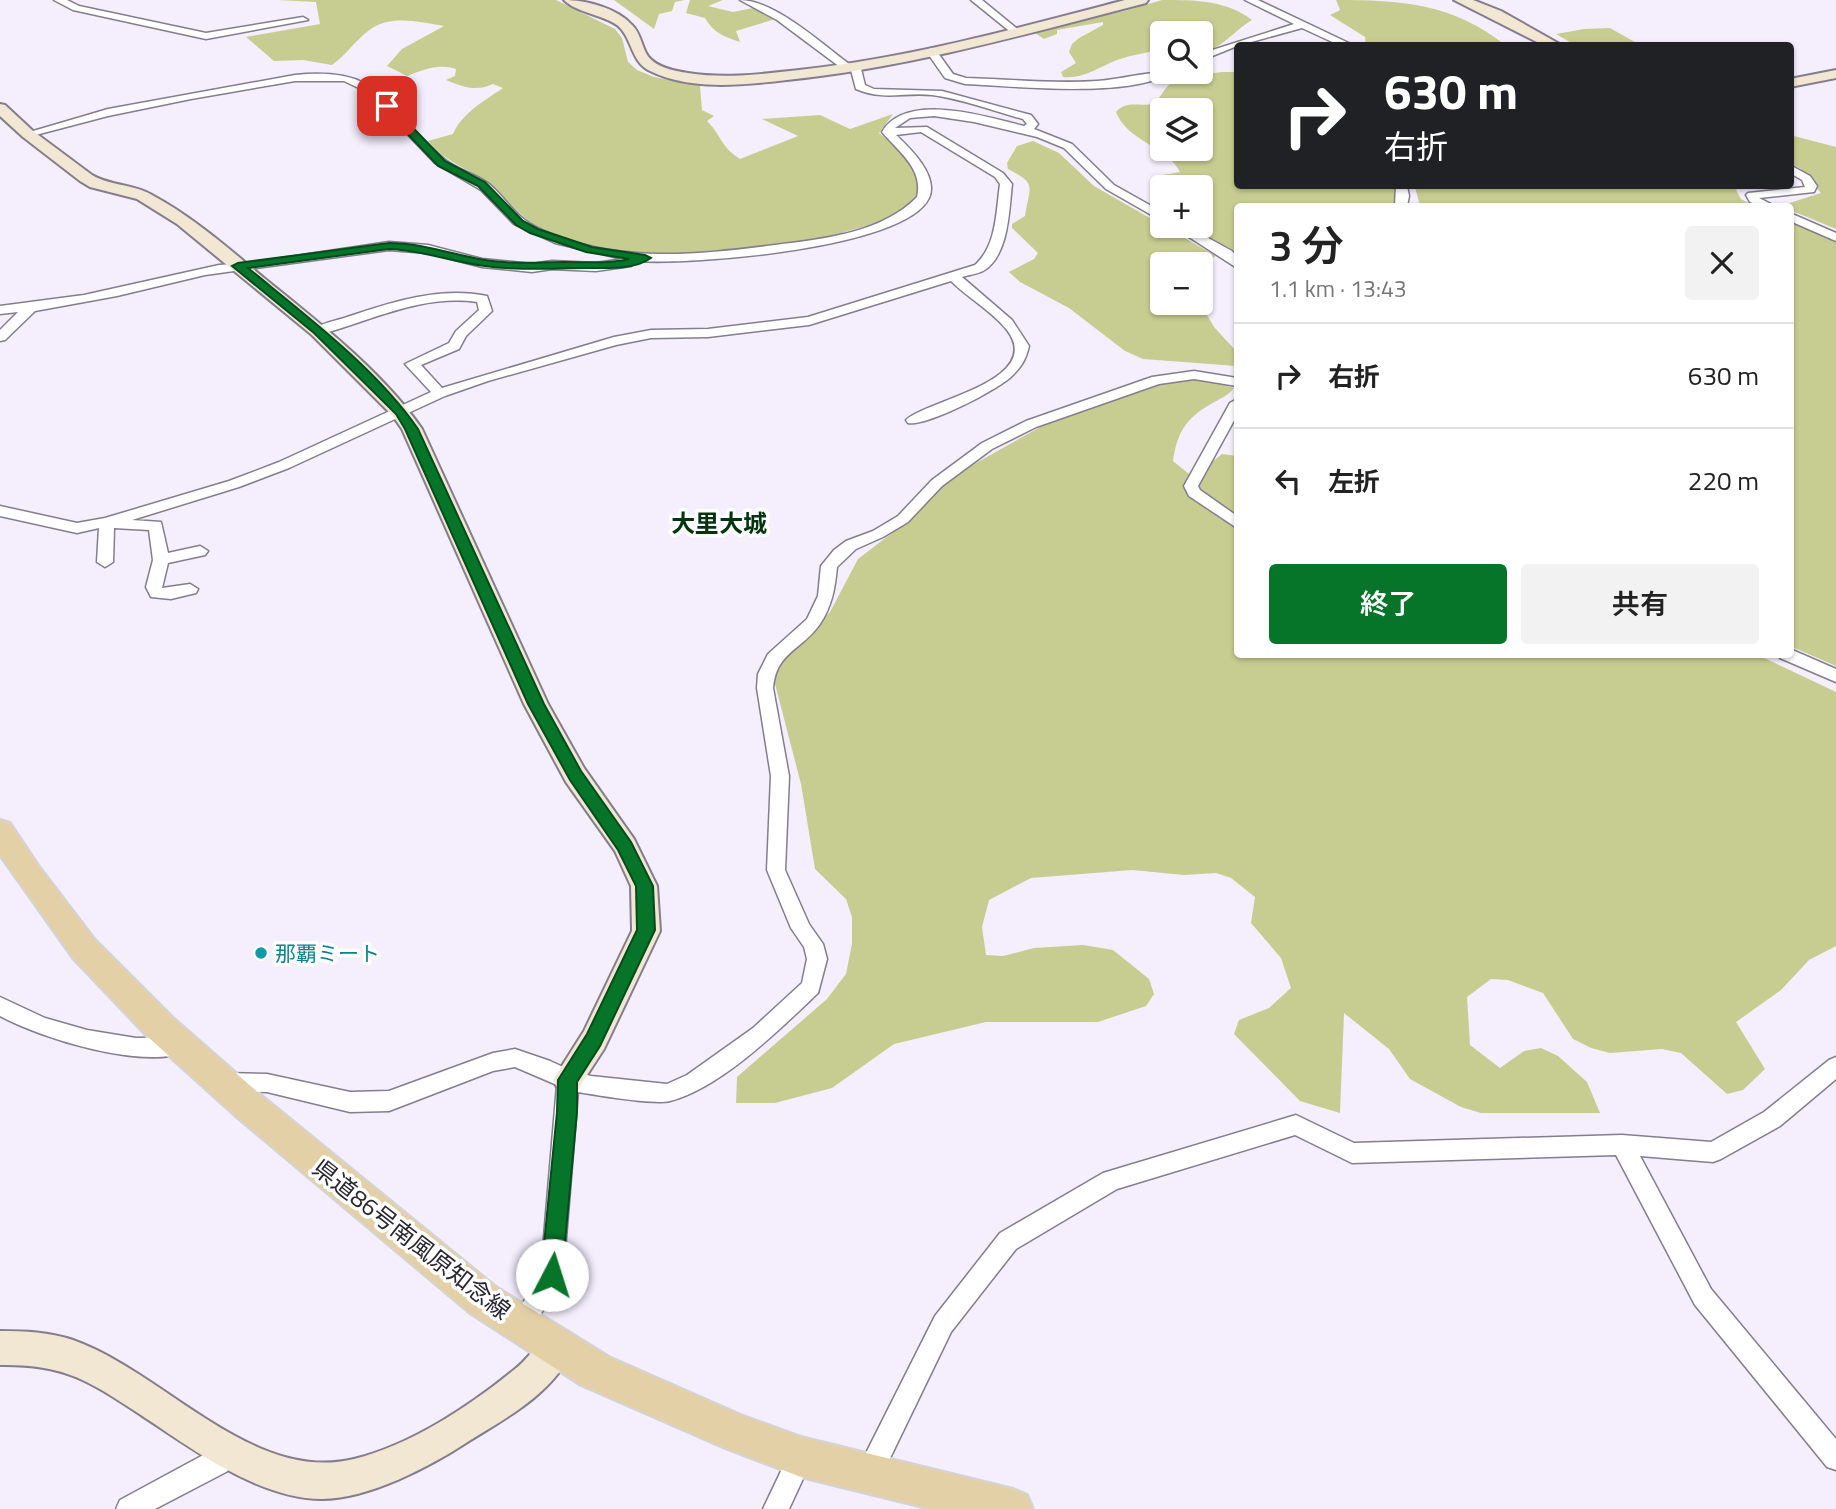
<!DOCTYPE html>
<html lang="ja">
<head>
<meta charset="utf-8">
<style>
  :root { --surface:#fff; --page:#f2f2f2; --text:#222; --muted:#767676; --line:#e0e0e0; --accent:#067529 }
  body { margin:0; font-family:"Titillium Web","Noto Sans JP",sans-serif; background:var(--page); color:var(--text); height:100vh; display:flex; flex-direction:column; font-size:26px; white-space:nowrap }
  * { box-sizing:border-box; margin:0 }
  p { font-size:23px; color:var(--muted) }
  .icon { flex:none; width:38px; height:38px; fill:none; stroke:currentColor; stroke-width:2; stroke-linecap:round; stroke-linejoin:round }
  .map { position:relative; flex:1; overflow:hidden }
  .panel { position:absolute; left:1234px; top:203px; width:560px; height:455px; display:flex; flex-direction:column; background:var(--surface); border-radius:7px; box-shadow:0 2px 5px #0004 }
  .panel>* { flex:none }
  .hud { position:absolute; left:1234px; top:42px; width:560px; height:147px; border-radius:7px; box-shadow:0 2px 5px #0004; background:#202124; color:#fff; overflow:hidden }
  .tools { position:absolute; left:1150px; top:21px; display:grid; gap:14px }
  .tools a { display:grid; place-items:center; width:63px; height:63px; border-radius:7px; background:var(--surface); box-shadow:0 2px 5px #0004; font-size:35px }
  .pin { position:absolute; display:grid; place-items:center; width:60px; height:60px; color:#fff; margin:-30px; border-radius:14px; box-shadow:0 4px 10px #0006 }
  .me { position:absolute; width:77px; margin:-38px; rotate:5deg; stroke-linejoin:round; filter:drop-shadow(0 0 5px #0008) }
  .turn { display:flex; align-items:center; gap:24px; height:147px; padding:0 35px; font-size:32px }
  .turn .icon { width:91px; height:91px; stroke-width:2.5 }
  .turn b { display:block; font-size:49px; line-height:60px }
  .round { display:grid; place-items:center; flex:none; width:74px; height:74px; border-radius:7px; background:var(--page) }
  .headline { display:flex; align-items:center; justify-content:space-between; height:119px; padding:0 35px }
  h1 { font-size:42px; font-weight:600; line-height:52px }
  .button { display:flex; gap:14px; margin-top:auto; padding:14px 35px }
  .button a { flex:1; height:80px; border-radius:7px; background:var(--accent); color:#fff; font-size:28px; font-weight:600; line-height:80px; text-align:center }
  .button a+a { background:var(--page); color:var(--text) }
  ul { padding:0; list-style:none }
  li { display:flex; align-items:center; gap:21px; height:105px; padding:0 35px; border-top:2px solid var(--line) }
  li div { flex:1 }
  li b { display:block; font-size:26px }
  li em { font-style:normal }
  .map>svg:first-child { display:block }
</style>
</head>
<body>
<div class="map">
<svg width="1836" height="1509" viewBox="0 0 1836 1509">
  <rect width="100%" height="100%" fill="#f4eefd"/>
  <path fill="#c7cd91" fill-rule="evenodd" d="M 277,0 L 556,0 L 615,29 L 622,38 L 628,62 L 637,70 L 654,77 L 700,86 L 702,110 L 714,116 L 707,121 C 722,136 720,146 740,159 L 798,136 L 762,119 L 820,115 L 850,129 L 893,114 L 879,133 C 900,149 918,168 921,195 C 914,201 908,208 900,213 C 887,221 870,225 855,229 C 769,256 630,268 545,231 C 523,221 511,202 493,187 C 471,169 447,164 428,141 L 453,134 C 462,113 484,101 503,88 L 493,84 C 475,92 464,87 446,80 L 455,76 L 456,69 C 439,63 422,70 407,76 L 387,66 L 402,49 L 444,26 C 419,22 389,14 368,31 C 355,41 346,55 332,65 L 303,60 L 274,61 L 246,37 L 320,24 L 316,2 Z
    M 614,0 L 685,0 L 675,2 L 672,11 L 659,14 L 654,29 Z
    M 690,0 L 723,0 L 708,6 L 733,12 L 753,8 L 775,19 L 736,31 L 740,42 C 724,37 713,32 705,18 L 686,13 Z
    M 1162,0 C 1193,0 1227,0 1252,20 C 1233,31 1223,49 1201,52 L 1200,33 L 1162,33 L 1162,50 C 1147,52 1132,55 1117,60 C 1099,67 1084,79 1063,77 L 1061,72 L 1076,63 L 1069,52 L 1072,44 L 1079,38 L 1103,25 L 1103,22 L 1057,30 L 1057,34 L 1044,39 L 1032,31 L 1125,11 Z
    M 1336,0 C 1401,0 1452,3 1505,45 L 1366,45 L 1365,37 L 1330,15 L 1340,10 Z
    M 1610,28 L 1640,45 L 1575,45 L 1556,34 L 1584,29 Z
    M 1223,72 L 1237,72 L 1237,186 L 1394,186 L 1396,206 L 1237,206 L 1237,253 C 1224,241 1205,242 1195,230 L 1196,226 L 1200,226 L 1201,198 L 1207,196 L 1205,192 L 1201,192 L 1200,187 L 1162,187 L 1162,192 L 1153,189 L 1153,184 L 1163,175 L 1180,172 C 1167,146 1128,142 1116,112 C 1127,100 1138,107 1151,104 C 1160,101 1163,89 1170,84 C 1183,73 1206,74 1223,72 ZM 1162,110 L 1200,110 L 1200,149 L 1162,149 Z
    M 1790,135 L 1836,147 L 1836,229 L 1790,210 L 1790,206 L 1780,206 L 1821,193 L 1801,169 L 1790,163 Z
    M 1033,141 L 1059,153 L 1094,186 L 1216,256 C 1201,266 1180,264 1162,264 L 1162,303 L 1200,303 L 1214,327 L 1237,352 L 1237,366 L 1143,359 L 1125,351 L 1069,308 L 1020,282 L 1009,272 L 1034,259 L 1038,253 L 1012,228 L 1012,224 L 1025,216 C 1030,185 1037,184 1008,169 L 1007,163 L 1017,146 Z
    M 1419,186 C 1432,186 1447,191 1459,186 L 1742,186 L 1736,190 L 1741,199 L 1754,206 L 1420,206 L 1415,187 Z
    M 1790,222 L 1836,242 L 1836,666 L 1790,646 Z
    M 1180,377 L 1207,380 L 1234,388 C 1228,396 1219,399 1211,404 C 1186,418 1177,433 1173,461 L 1189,474 L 1201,471 L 1222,454 L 1237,456 L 1237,654 L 1758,655 L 1836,692 L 1836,946 L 1809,960 L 1781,990 L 1736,1022 L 1765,1069 L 1743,1090 L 1727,1094 L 1681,1053 L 1662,1049 L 1610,1053 L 1591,1048 L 1573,1039 L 1543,993 L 1508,980 L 1491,979 L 1467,997 L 1470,1045 L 1500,1068 L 1524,1051 L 1541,1048 L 1558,1056 L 1587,1082 L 1600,1113 L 1481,1113 L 1461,1107 L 1410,1079 L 1389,1049 L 1344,1013 L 1340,1113 L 1300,1101 L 1234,1034 L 1239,1020 L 1269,1008 L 1291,988 L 1281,958 L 1251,923 L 1255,897 L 1231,878 L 1216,873 L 1184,875 L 1132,870 L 1031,878 L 989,900 L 982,927 L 986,955 L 1003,956 L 1034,948 L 1083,945 L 1113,950 L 1149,979 L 1154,994 L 1146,1006 L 1098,1022 L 986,1022 L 894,1044 L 832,1088 L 775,1103 L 736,1103 L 737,1077 L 827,999 L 846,974 L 852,944 L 852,917 L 846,899 L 815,869 L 801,784 L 774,680 L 783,661 L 830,612 L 858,559 L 909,520 L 951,477 L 1060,416 Z"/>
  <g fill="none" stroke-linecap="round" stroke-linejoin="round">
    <g stroke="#847d8e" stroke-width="3">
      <path id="street" d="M 54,0 L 67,0 L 79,6 L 206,33 L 303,17 L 308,20 L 206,39 L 73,10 Z
        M 740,0 C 775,0 823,45 852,66 L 860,65 L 865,85 L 874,89 L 942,91 L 1031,115 L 1038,124 L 1034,129 L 1072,144 L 1114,185 L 1162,212 L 1162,221 L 1106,189 L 1064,148 L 1037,137 L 974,122 L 934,116 L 910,118 L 895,128 L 927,127 L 1003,173 L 1012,184 C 1009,210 1009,256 983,271 C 977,274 968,275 962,277 L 1012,320 L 1029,346 C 1026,359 1022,366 1013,375 C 1000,389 926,427 908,423 L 906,420 C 927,400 1046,381 1007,330 C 992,311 968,298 951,281 L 809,325 L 708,337 L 651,338 L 616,345 L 488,381 L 445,396 L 289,468 L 239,487 L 132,520 L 161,522 L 168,553 L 200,546 L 208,551 L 205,555 L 168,563 L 162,588 L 190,584 L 198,589 L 196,593 L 171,599 L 151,597 L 146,587 L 153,560 L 149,530 L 114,528 L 113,562 L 105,567 L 97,562 L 99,528 L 77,533 L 0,516 L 0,506 L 77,523 L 105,518 L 229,481 L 279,462 L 431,392 L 405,364 L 449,343 L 456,331 L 479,310 L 477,302 C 421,294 371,321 318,335 L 311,331 C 320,323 336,321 347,317 C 391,302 441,286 487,296 L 492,311 L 466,336 L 459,349 L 421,365 L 442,388 L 614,337 L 651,330 L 708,329 L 808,317 L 975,265 C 997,245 996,212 1000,184 L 995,177 L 921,132 L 896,135 C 910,148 939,176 929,198 C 905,249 690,265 637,261 L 631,266 L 596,271 L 552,269 L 532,272 L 482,267 L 428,253 L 389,250 L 205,275 L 117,296 L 35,311 L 5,340 L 0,341 L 0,330 L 18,312 L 0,314 L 0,306 L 84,295 L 219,265 L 249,263 L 389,242 L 428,245 L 482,259 L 532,264 L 552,261 L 596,263 L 623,259 L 555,243 L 514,224 L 481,190 L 435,163 L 367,92 L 344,81 L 295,81 L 191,99 L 108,116 L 28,137 L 23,134 L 108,109 L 295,75 C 387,66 384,109 443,158 C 456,170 475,173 489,184 C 509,201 513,216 540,229 C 614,264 696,255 775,245 C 823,239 882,233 917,197 C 924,169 898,151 882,132 C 906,91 987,117 1024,126 L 1027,124 L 1023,119 C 993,111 963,99 932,95 C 904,92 885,101 856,89 L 851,70 L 844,70 L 777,20 Z
        M 971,0 L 982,0 L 1021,32 L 1013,34 Z
        M 1245,0 L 1258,0 L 1355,46 L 1341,46 L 1302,28 L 1237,46 L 1200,61 L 1200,54 L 1294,24 Z
        M 931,48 L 935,49 L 953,74 L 966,78 C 1010,79 1054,84 1097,81 C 1122,79 1150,71 1171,72 C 1133,99 1013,86 965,84 L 945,78 L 926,51 Z
        M 1790,165 L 1810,176 L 1817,186 L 1814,192 L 1759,198 L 1775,206 L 1760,206 L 1750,202 L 1746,195 L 1748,193 L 1805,187 L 1802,180 L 1790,173 Z
        M 1396,186 L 1407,186 L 1409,196 L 1407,206 L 1395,206 Z
        M 1790,213 L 1836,233 L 1836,241 L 1790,221 Z
        M 1172,226 L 1186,226 L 1232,251 L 1237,257 L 1237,268 Z
        M 1194,371 L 1237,378 L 1237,386 L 1194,379 L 1159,384 L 1036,427 L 992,449 L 942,486 L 908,522 L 883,537 L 856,549 L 837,567 C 835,588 832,606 820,624 C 802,650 776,652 773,688 L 789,776 L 785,870 L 809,924 L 823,944 L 827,959 L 818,993 C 780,1029 721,1088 670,1101 C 654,1105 596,1095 578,1092 L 563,1275 L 530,1333 L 522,1337 L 514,1333 L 510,1325 L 541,1272 L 557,1085 L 515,1067 L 493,1071 L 389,1111 L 350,1112 L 267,1092 L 224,1091 L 217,1089 L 214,1082 L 217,1075 L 224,1073 L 267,1074 L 350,1092 L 389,1091 L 493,1053 L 515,1049 L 550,1061 L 572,1071 L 591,1076 L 667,1084 L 687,1075 L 753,1028 L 802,983 L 807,959 L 804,947 L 791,928 L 767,870 L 771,776 L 757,688 L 758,674 L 768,654 L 807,619 L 818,596 L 821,566 L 834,550 L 846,541 L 873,531 L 898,516 L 932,480 L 982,443 L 1026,421 L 1152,377 Z
        M 1237,399 L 1237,415 L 1198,486 L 1200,490 L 1237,516 L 1237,528 L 1189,496 L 1184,486 L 1230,403 Z
        M 1790,649 L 1836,669 L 1836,682 L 1780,658 L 1778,654 L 1790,654 Z
        M 0,997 L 45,1018 L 87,1030 L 136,1038 L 180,1037 L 187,1040 L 190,1046 L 187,1052 C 140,1069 43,1039 0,1016 Z
        M 1836,1057 L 1836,1079 L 1780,1126 L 1721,1159 L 1713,1162 L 1640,1156 L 1711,1289 L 1836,1439 L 1836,1470 L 1827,1467 L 1695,1305 L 1616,1155 L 1352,1163 L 1295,1135 L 1117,1189 L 1016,1249 L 951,1332 L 878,1483 L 869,1487 L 860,1483 L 856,1474 L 860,1465 L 935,1316 L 1000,1233 L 1103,1173 L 1296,1115 L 1354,1143 L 1622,1135 L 1711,1142 L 1764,1112 L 1829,1060 Z
        M 231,1440 L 240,1443 L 243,1452 L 240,1461 L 226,1472 L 155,1509 L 116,1509 L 120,1500 Z
        M 801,1445 L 810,1448 L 813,1457 L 789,1509 L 763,1509 L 792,1448 Z"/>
    </g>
    <g stroke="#847d8e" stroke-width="4">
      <path id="secondary" d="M 564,0 C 586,0 617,8 632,25 C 640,33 641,43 646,53 C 653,67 674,71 688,73 C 725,79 762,74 799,70 C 910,58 1018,28 1125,0 L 1148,0 L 1146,3 C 1027,34 909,67 787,80 C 743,85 691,91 650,71 C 630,61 633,38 617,25 C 601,14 577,13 564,0 Z
        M 1454,0 L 1473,0 L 1501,11 L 1563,46 L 1545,46 Z
        M 1836,70 L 1836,78 L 1790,87 L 1790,79 Z
        M 0,104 L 5,105 L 33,131 L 92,175 C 110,186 134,184 152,195 C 193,217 228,248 264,278 C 317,321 383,372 422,429 L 548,704 L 584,768 L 634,839 L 657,886 L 660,931 L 604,1049 L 578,1089 L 568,1093 L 558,1089 L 553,1080 L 584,1031 L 632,931 L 631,886 L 615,851 L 566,782 L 524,704 L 402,429 L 393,416 L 312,335 L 177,224 L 137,199 L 90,187 L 80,181 L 23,137 L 0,116 Z
        M 557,1330 L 569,1335 L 574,1347 C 555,1392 508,1417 469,1441 C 431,1466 369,1499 322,1499 C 259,1499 192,1449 141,1415 C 89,1381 65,1364 0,1365 L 0,1331 C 25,1331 49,1332 73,1340 C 164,1372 252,1484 354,1459 C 411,1445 470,1406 515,1369 C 531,1357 539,1338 557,1330 Z"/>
    </g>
    <g stroke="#d4d4d5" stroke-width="4">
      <path id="primary" d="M 0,820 L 10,823 L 40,868 L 95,940 L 172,1017 L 262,1096 L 496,1287 L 609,1357 L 743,1416 L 801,1437 L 1013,1489 L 1027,1495 L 1033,1509 L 931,1509 L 801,1477 L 725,1448 L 581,1385 L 470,1313 L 238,1118 L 148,1037 L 73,958 L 0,855 Z"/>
    </g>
    <use href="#street" fill="#fff" fill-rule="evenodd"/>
    <use href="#secondary" fill="#f1e7d3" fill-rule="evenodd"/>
    <use href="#primary" fill="#e3d0a7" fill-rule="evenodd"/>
  </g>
  <path fill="#067529" stroke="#044c1b" stroke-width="2" d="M 383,104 L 390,104 L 445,161 L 485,182 L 523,221 L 538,229 L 592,247 L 645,255 L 651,258 C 634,270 608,268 588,268 C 553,268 520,271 485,266 C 452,262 422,250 389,249 L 248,268 C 304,314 377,369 418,429 L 544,704 L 581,771 L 631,842 L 653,886 L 655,930 L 600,1046 L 577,1082 L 577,1112 L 562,1275 L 559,1283 L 552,1286 L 544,1283 L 541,1275 L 557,1112 L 558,1080 L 587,1034 L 637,930 L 636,886 L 618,850 L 570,780 L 528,704 L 405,429 L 396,414 L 314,333 L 232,266 L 238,263 L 389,243 C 420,243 449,253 479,259 C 510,265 534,262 564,262 C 586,262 608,264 629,259 L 586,252 L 530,233 L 516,225 L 478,186 L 438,166 L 383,108 Z"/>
  <circle fill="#0f9aa8" stroke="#fefefe" stroke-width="2.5" cx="261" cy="953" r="7"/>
  <g text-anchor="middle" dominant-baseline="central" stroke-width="7" stroke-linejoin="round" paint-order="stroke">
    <g font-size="21" fill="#0d838f" stroke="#fefefe" text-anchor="start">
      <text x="275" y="953">那覇ミート</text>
    </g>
    <g font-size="24" font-weight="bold" fill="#04340f" stroke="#fefefe">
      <text x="719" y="523">大里大城</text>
    </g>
    <g font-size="24" fill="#2a282f" stroke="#fefefe">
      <text transform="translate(412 1239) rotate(38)">県道86号南風原知念線</text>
    </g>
  </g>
</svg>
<div class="tools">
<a><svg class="icon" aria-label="search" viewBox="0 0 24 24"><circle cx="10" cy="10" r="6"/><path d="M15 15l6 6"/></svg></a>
<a><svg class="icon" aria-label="layers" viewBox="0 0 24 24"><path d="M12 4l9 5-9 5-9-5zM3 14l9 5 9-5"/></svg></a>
<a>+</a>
<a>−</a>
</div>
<div class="pin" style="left:387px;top:106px;background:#d93025"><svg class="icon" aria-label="arrive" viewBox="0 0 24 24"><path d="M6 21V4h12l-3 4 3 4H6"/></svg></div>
<svg class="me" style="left:552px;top:1275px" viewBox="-20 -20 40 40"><circle r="19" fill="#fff"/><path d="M0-13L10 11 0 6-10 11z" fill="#067529"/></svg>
<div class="hud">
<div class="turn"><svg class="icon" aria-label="right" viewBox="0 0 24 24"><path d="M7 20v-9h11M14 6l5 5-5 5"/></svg><div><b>630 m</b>右折</div></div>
</div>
<section class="panel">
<div class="headline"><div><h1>3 分</h1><p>1.1 km · 13:43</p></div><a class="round"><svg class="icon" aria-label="close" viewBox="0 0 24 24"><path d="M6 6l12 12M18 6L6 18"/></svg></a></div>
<ul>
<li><svg class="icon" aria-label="right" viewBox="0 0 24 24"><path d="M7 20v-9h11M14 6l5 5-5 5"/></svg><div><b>右折</b></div><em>630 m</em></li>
<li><svg class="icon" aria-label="left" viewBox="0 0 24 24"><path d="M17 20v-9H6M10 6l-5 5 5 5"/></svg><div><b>左折</b></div><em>220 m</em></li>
</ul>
<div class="button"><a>終了</a><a>共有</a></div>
</section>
</div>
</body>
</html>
